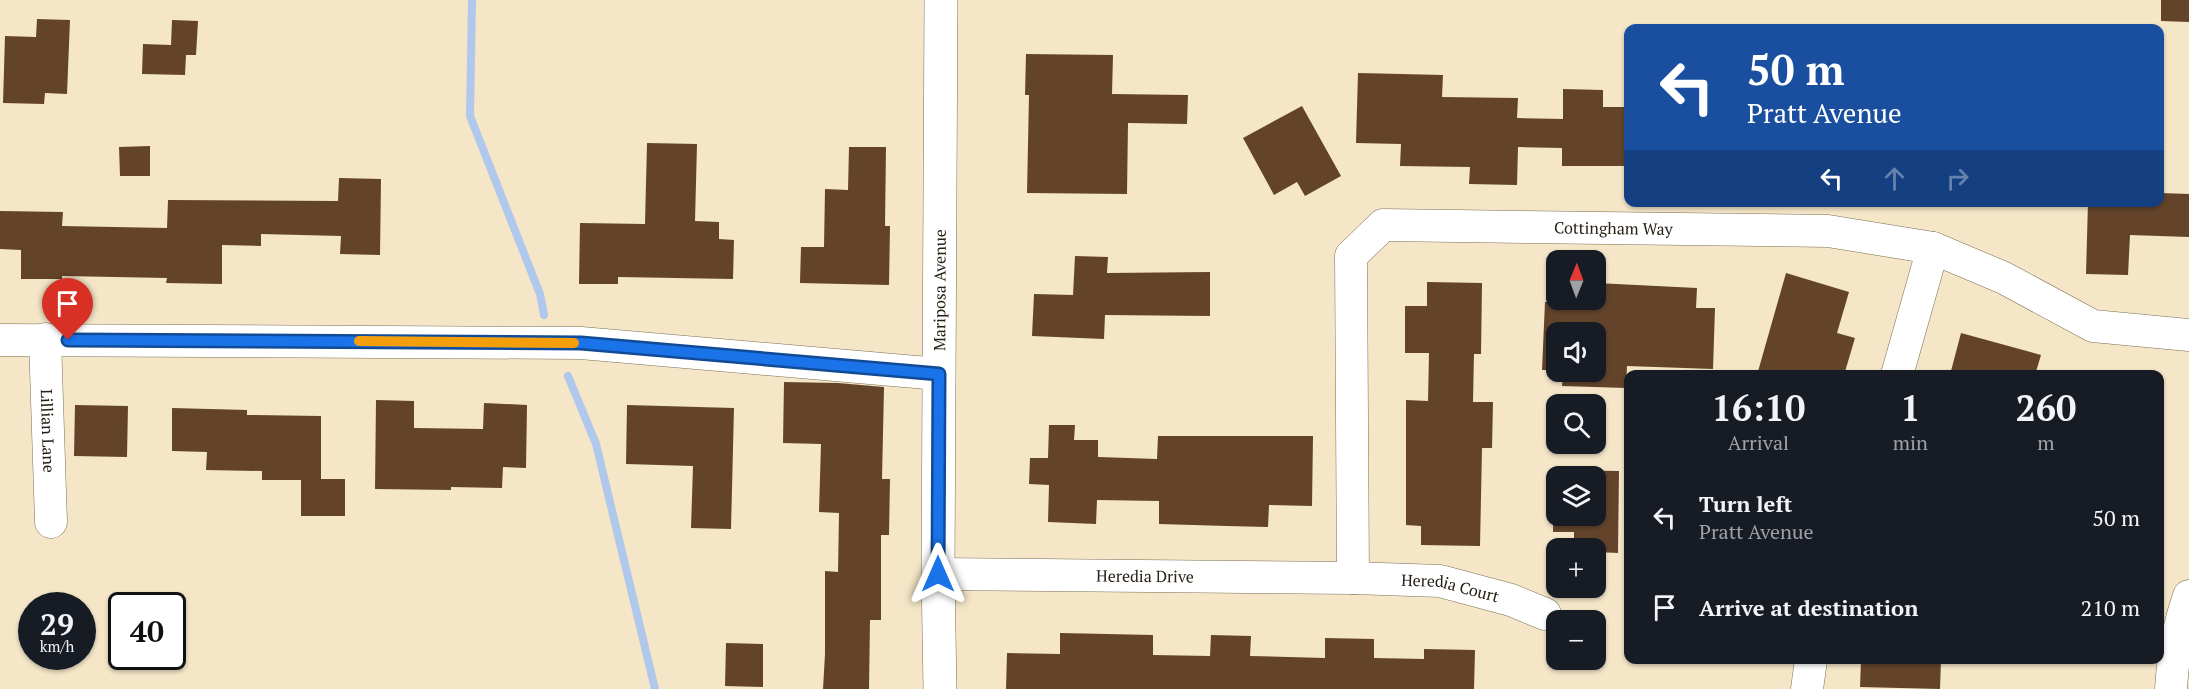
<!DOCTYPE html>
<html lang="en">
<head>
<meta charset="utf-8">
<style>
  :root { --surface:#171b24; --page:#242831; --text:#f1f3f6; --muted:#9ea1a6 }
  body { margin:0; font-family:"PT Serif",serif; background:var(--page); color:var(--text); height:100vh; display:flex; flex-direction:column; font-size:22px; white-space:nowrap }
  * { box-sizing:border-box; margin:0 }
  p { font-size:20px; color:var(--muted) }
  .icon { flex:none; width:33px; height:33px; fill:none; stroke:currentColor; stroke-width:2; stroke-linecap:round; stroke-linejoin:round }
  .map { position:relative; flex:1; overflow:hidden }
  .sheet { position:absolute; left:1624px; top:370px; width:540px; height:294px; display:flex; flex-direction:column; background:var(--surface); border-radius:12px; box-shadow:0 2px 4px #0004 }
  .sheet>* { flex:none }
  .hud { position:absolute; left:1624px; top:24px; width:540px; height:183px; border-radius:12px; box-shadow:0 2px 4px #0004; background:#1a4fa0; color:#fff; overflow:hidden }
  .needle { width:39px; rotate:1deg }
  .tools { position:absolute; left:1546px; top:250px; display:grid; gap:12px }
  .tools a { display:grid; place-items:center; width:60px; height:60px; border-radius:12px; background:var(--surface); box-shadow:0 2px 4px #0004; font-size:30px }
  .speed { position:absolute; left:18px; top:592px; display:flex; gap:12px; font-size:30px; font-weight:700; text-align:center }
  .speed>* { display:grid; place-content:center; width:78px; height:78px; border-radius:50%; background:var(--surface); box-shadow:0 2px 4px #0004; line-height:1 }
  .speed small { font-size:15px; font-weight:400 }
  .speed .limit { border:3px solid #111; border-radius:9px; background:#fff; color:#111 }
  .pin { position:absolute; display:grid; place-items:center; width:51px; height:51px; color:#fff; margin:-62px -26px; border-radius:50% 50% 50% 0; rotate:-45deg; box-shadow:0 0 6px #0007 }
  .pin .icon { rotate:45deg }
  .me { position:absolute; width:66px; margin:-33px; rotate:0deg; stroke-linejoin:round; filter:drop-shadow(0 0 4px #0008) }
  .turn { display:flex; align-items:center; gap:21px; height:126px; padding:0 24px; font-size:27px }
  .turn .icon { width:78px; height:78px; stroke-width:2.5 }
  .turn b { display:block; font-size:42px; line-height:51px }
  .lanes { display:flex; align-items:center; height:57px; padding:0 24px; background:#0003; justify-content:center; gap:30px; direction:ltr }
  .lanes .off { opacity:.35 }
  .eta { display:flex; justify-content:space-evenly; align-items:center; height:102px; text-align:center }
  .eta b { font-size:36px; font-weight:700; line-height:42px }
  ul { padding:0; list-style:none }
  li { display:flex; align-items:center; gap:18px; height:90px; padding:0 24px }
  li div { flex:1 }
  li b { display:block; font-size:22px }
  li em { font-style:normal }
  .map>svg:first-child { display:block }
</style>
</head>
<body>
<div class="map">
<svg width="2189" height="689" viewBox="0 0 2189 689">
  <rect width="100%" height="100%" fill="#f4e6c7"/>
  <g fill="none" stroke-linecap="round" stroke-linejoin="round">
    <path stroke="#b0c8ec" stroke-width="8" d="M 472,0 L 470,116 L 540,294 L 544,315
      M 568,376 L 596,444 L 655,689"/>
  </g>
  <path fill="#63442a" fill-rule="evenodd" d="M 2161,0 L 2189,0 L 2189,22 L 2161,21 Z
    M 37,19 L 70,20 L 67,94 L 45,93 L 44,104 L 3,103 L 5,36 L 36,37 Z
    M 172,20 L 198,21 L 196,55 L 186,55 L 185,75 L 142,74 L 143,44 L 171,45 Z
    M 1026,54 L 1113,55 L 1112,94 L 1188,95 L 1187,124 L 1128,123 L 1127,194 L 1027,193 L 1029,95 L 1025,95 Z
    M 1358,73 L 1443,75 L 1442,97 L 1518,98 L 1517,118 L 1563,119 L 1563,89 L 1603,90 L 1603,107 L 1629,107 L 1629,166 L 1562,166 L 1562,148 L 1518,147 L 1517,185 L 1469,184 L 1470,167 L 1400,166 L 1401,144 L 1356,143 Z
    M 1302,106 L 1341,176 L 1305,196 L 1297,182 L 1274,195 L 1243,138 Z
    M 647,143 L 697,144 L 695,221 L 719,222 L 719,239 L 734,240 L 733,279 L 618,277 L 618,284 L 579,284 L 580,223 L 645,224 Z
    M 150,146 L 150,176 L 120,176 L 119,147 Z
    M 849,147 L 886,147 L 885,226 L 890,226 L 889,285 L 800,283 L 801,247 L 824,247 L 825,189 L 848,190 Z
    M 339,178 L 381,179 L 380,255 L 340,254 L 341,236 L 261,234 L 261,246 L 222,245 L 222,284 L 166,283 L 167,278 L 62,276 L 62,279 L 21,279 L 21,250 L 0,249 L 0,211 L 63,212 L 62,226 L 167,228 L 168,200 L 338,201 Z
    M 2160,193 L 2189,194 L 2189,237 L 2130,235 L 2128,275 L 2086,274 L 2088,202 L 2160,202 Z
    M 1075,256 L 1108,257 L 1107,273 L 1210,272 L 1210,316 L 1105,315 L 1104,339 L 1032,336 L 1034,294 L 1073,295 Z
    M 1786,273 L 1849,292 L 1837,333 L 1855,338 L 1844,375 L 1757,375 Z
    M 1427,282 L 1482,283 L 1481,354 L 1474,354 L 1473,402 L 1493,402 L 1492,448 L 1482,448 L 1480,546 L 1421,545 L 1421,526 L 1406,525 L 1406,400 L 1428,401 L 1429,353 L 1405,353 L 1405,306 L 1427,306 Z
    M 1596,283 L 1697,288 L 1696,308 L 1715,308 L 1713,369 L 1627,366 L 1626,388 L 1562,386 L 1563,372 L 1596,372 L 1596,333 L 1557,333 L 1557,370 L 1542,370 L 1545,302 L 1588,304 L 1588,300 L 1596,300 Z
    M 1961,333 L 2041,355 L 2035,375 L 1966,375 L 1951,371 Z
    M 784,382 L 838,383 L 884,387 L 882,479 L 890,479 L 889,535 L 881,535 L 881,620 L 870,620 L 869,689 L 823,689 L 825,654 L 825,571 L 838,572 L 839,513 L 819,512 L 821,444 L 783,443 Z
    M 376,400 L 414,401 L 414,428 L 483,429 L 484,403 L 527,405 L 526,468 L 503,467 L 502,488 L 451,487 L 451,490 L 375,489 Z
    M 75,405 L 128,406 L 127,457 L 74,456 Z
    M 627,405 L 734,408 L 731,529 L 691,528 L 693,466 L 626,464 Z
    M 172,408 L 247,410 L 247,415 L 321,416 L 321,479 L 345,479 L 345,516 L 301,516 L 301,480 L 262,480 L 262,471 L 206,470 L 207,452 L 172,451 Z
    M 1049,425 L 1075,425 L 1074,440 L 1098,440 L 1098,457 L 1157,459 L 1158,436 L 1313,436 L 1312,506 L 1269,505 L 1268,527 L 1227,526 L 1159,524 L 1159,501 L 1097,500 L 1096,524 L 1048,522 L 1049,485 L 1029,484 L 1030,458 L 1048,458 Z
    M 1554,470 L 1619,471 L 1618,553 L 1596,552 L 1596,549 L 1574,549 L 1574,532 L 1553,532 ZM 1557,477 L 1596,477 L 1596,516 L 1557,516 Z
    M 1060,633 L 1153,635 L 1153,655 L 1210,656 L 1211,635 L 1251,636 L 1250,656 L 1325,658 L 1325,638 L 1374,639 L 1374,658 L 1424,659 L 1424,649 L 1475,650 L 1474,689 L 1006,689 L 1007,653 L 1060,654 Z
    M 726,643 L 763,644 L 763,687 L 725,686 Z
    M 1861,660 L 1941,660 L 1940,689 L 1860,687 Z"/>
  <g fill="none" stroke-linecap="round" stroke-linejoin="round">
    <g stroke="#7c7054" stroke-width="33">
      <g id="street">
        <path id="s1" d="M 45,339 L 51,522"/>
        <path d="M 0,340 L 581,343 L 939,374"/>
        <path d="M 1897,375 L 1933,248"/>
        <path id="s2" d="M 938,574 L 1353,578 L 1440,581 L 1511,600 L 1545,614"/>
        <path id="s3" d="M 1353,578 L 1351,256 L 1383,225 L 1828,231 L 1933,248 L 2004,278 L 2093,326 L 2189,335"/>
        <path d="M 1807,689 L 1811,660"/>
        <path d="M 2171,689 C 2173,656 2178,627 2189,596"/>
      </g>
    </g>
    <g stroke="#7c7054" stroke-width="34">
      <g id="secondary">
        <path id="s4" d="M 940,689 L 938,574 L 941,0"/>
      </g>
    </g>
    <use href="#street" stroke="#fff" stroke-width="32"/>
    <use href="#secondary" stroke="#fff" stroke-width="33"/>
  </g>
  <g fill="none" stroke-linecap="round" stroke-linejoin="round">
    <g stroke="#114b97" stroke-width="15">
      <path id="route" d="M 68,340 L 581,343 L 939,374 L 938,574"/>
    </g>
    <use href="#route" stroke="#1a73e8" stroke-width="10"/>
    <path stroke="#f59e0b" stroke-width="10" d="M 359,341 L 574,343"/>
  </g>
  <g text-anchor="middle" dominant-baseline="central" stroke-width="6" stroke-linejoin="round" paint-order="stroke">
    <g font-size="16" fill="#262015" stroke="#fff3db">
      <text stroke="none"><textPath href="#s3" startOffset="597">Cottingham Way</textPath></text>
      <text stroke="none"><textPath href="#s4" startOffset="399">Mariposa Avenue</textPath></text>
      <text stroke="none"><textPath href="#s1" startOffset="92">Lillian Lane</textPath></text>
      <text stroke="none"><textPath href="#s2" startOffset="207">Heredia Drive</textPath></text>
      <text stroke="none"><textPath href="#s2" startOffset="513">Heredia Court</textPath></text>
    </g>
  </g>
</svg>
<div class="tools">
<a><svg class="needle" viewBox="-14 -14 28 28"><path d="M0-13l5 13h-10z" fill="#e53935"/><path d="M0 13l5-13h-10z" fill="#9ea1a6"/></svg></a>
<a><svg class="icon" aria-label="sound" viewBox="0 0 24 24"><path d="M4 9h4l5-4v14l-5-4H4zM17 9q2 3 0 6"/></svg></a>
<a><svg class="icon" aria-label="search" viewBox="0 0 24 24"><circle cx="10" cy="10" r="6"/><path d="M15 15l6 6"/></svg></a>
<a><svg class="icon" aria-label="layers" viewBox="0 0 24 24"><path d="M12 4l9 5-9 5-9-5zM3 14l9 5 9-5"/></svg></a>
<a>+</a>
<a>−</a>
</div>
<div class="speed"><div>29<small>km/h</small></div><div class="limit">40</div></div>
<div class="pin" style="left:68px;top:340px;background:#d93025"><svg class="icon" aria-label="arrive" viewBox="0 0 24 24"><path d="M6 21V4h12l-3 4 3 4H6"/></svg></div>
<svg class="me" style="left:938px;top:574px" viewBox="-20 -20 40 40"><path d="M0-17L14 15 0 8-14 15z" fill="#1a73e8" stroke="#fff" stroke-width="4"/></svg>
<div class="hud">
<div class="turn"><svg class="icon" aria-label="left" viewBox="0 0 24 24"><path d="M17 20v-9H6M10 6l-5 5 5 5"/></svg><div><b>50 m</b>Pratt Avenue</div></div>
<div class="lanes"><svg class="icon" aria-label="left" viewBox="0 0 24 24"><path d="M17 20v-9H6M10 6l-5 5 5 5"/></svg><svg class="icon off" aria-label="ahead" viewBox="0 0 24 24"><path d="M12 20V5M6 11l6-6 6 6"/></svg><svg class="icon off" aria-label="right" viewBox="0 0 24 24"><path d="M7 20v-9h11M14 6l5 5-5 5"/></svg></div>
</div>
<section class="sheet">
<div class="eta">
<div><b>16:10</b><p>Arrival</p></div>
<div><b>1</b><p>min</p></div>
<div><b>260</b><p>m</p></div>
</div>
<ul>
<li><svg class="icon" aria-label="left" viewBox="0 0 24 24"><path d="M17 20v-9H6M10 6l-5 5 5 5"/></svg><div><b>Turn left</b><p>Pratt Avenue</p></div><em>50 m</em></li>
<li><svg class="icon" aria-label="arrive" viewBox="0 0 24 24"><path d="M6 21V4h12l-3 4 3 4H6"/></svg><div><b>Arrive at destination</b></div><em>210 m</em></li>
</ul>
</section>
</div>
</body>
</html>
